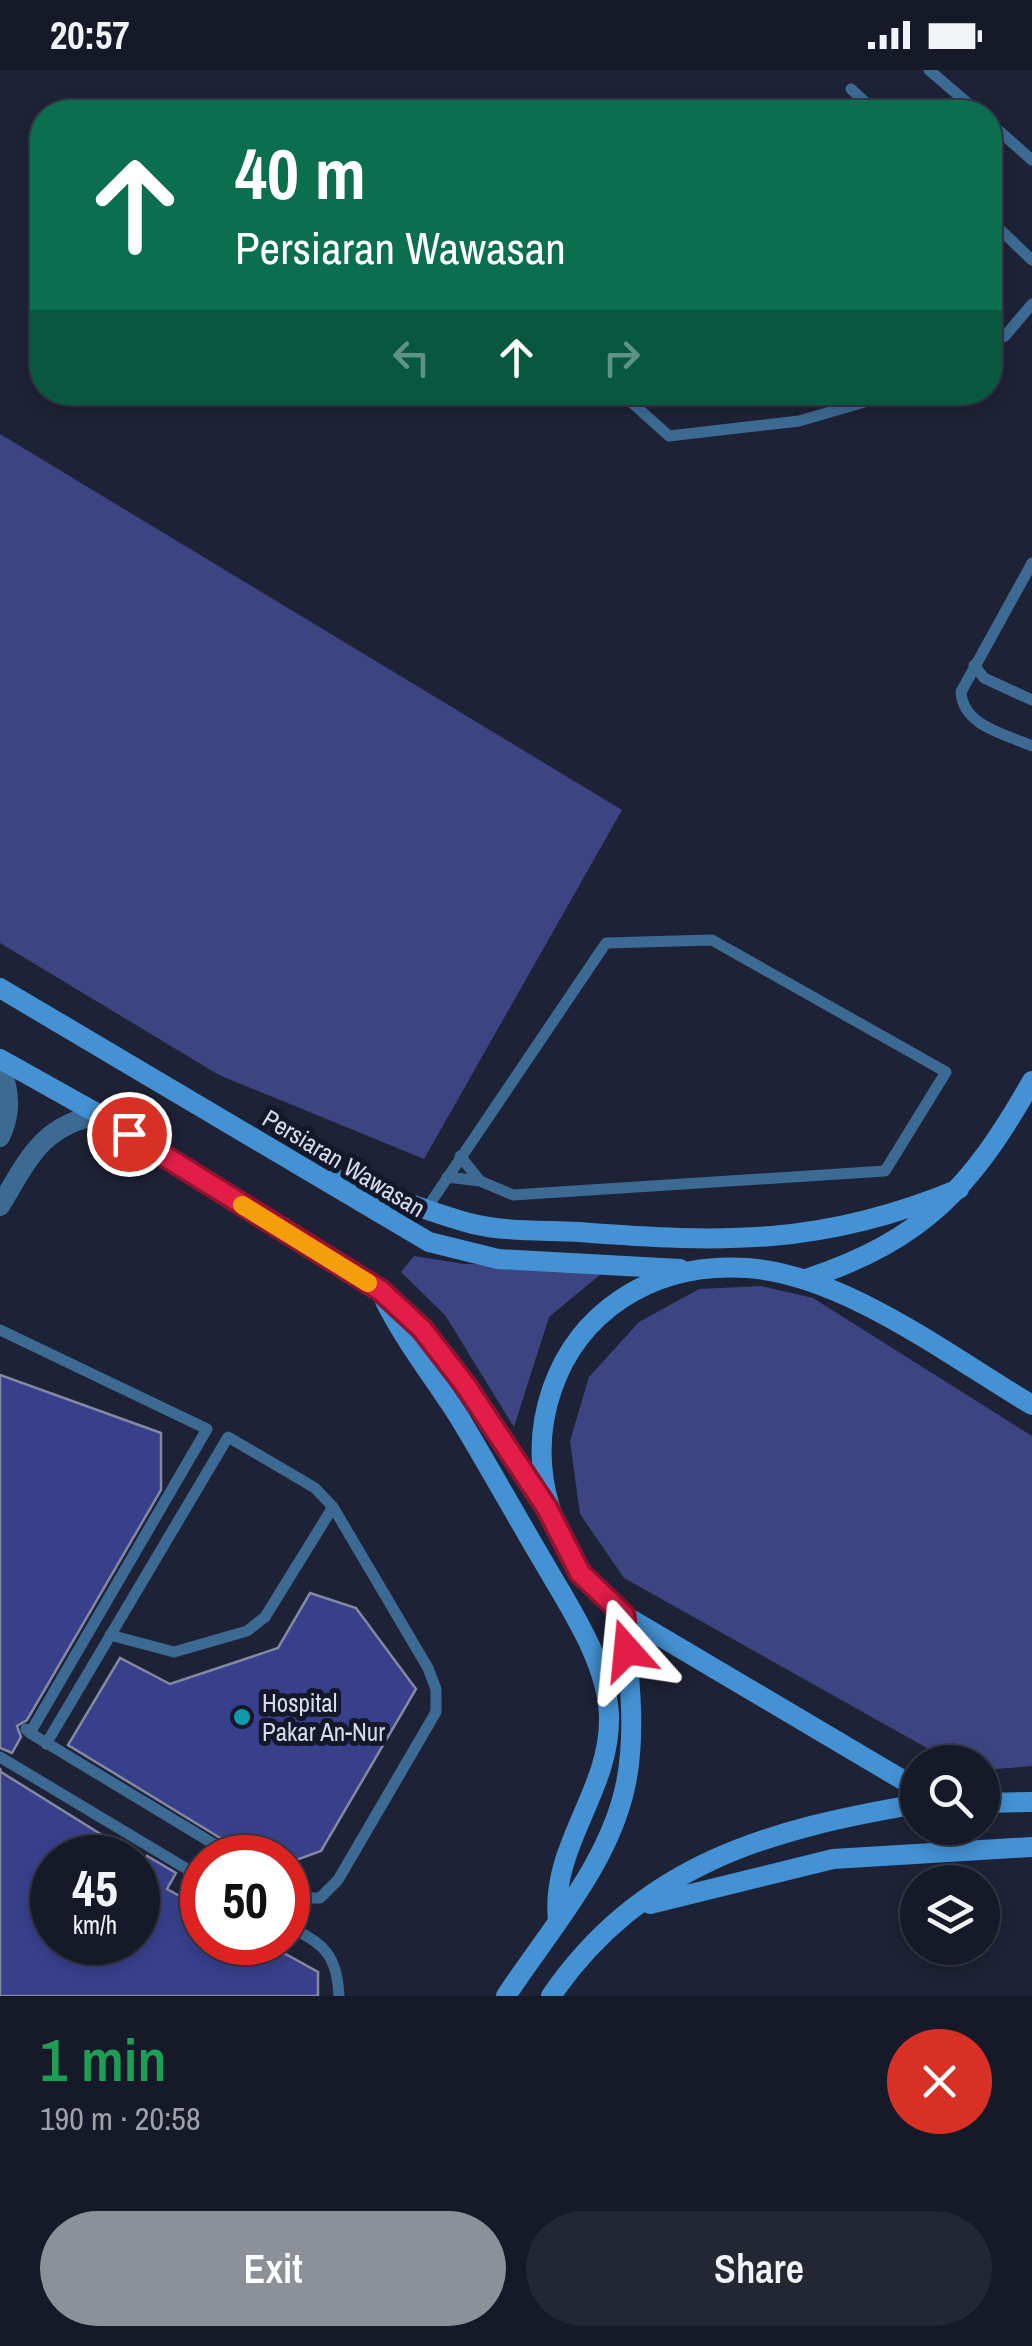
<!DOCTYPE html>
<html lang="en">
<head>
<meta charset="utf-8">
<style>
  :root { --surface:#161a28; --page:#232734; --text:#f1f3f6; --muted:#9ea1a8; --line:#353845; --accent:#8c9099 }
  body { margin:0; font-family:"Archivo Narrow",sans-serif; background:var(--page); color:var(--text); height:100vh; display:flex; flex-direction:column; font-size:38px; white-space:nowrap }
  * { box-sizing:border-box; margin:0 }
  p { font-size:32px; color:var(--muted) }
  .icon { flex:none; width:55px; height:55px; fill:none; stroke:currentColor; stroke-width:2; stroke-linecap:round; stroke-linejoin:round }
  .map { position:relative; height:1926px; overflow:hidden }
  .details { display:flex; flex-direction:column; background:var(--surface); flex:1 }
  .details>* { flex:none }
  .hud { position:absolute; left:30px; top:30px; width:972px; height:305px; border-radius:40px; box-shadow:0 5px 15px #0003,0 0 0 2px var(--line); background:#0b6e4f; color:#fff; overflow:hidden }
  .fabs { position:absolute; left:900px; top:1675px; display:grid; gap:20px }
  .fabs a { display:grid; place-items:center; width:100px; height:100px; border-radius:50%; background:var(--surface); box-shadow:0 5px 15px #0003,0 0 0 2px var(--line); font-size:50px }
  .speed { position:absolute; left:30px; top:1765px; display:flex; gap:20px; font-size:50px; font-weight:700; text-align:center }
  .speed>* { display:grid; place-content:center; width:130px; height:130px; border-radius:50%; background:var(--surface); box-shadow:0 5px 15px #0003,0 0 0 2px var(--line); line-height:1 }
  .speed small { font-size:25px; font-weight:400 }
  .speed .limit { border:15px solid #d22; background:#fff; color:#111 }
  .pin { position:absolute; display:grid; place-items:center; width:85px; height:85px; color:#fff; margin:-42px; border:5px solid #fff; border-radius:50%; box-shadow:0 2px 10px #0007 }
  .me { position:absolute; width:110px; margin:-55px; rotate:342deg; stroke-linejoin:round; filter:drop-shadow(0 0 8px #0008) }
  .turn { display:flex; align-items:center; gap:35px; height:210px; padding:0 40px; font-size:45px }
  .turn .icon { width:130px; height:130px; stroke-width:2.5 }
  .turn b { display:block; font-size:70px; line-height:85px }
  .lanes { display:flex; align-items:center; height:95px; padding:0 40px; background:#0003; justify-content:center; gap:50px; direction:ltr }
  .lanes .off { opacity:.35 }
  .round { display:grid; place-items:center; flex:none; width:105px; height:105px; border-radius:52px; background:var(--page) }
  .head { display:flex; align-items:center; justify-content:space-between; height:170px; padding:0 40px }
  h1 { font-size:60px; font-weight:600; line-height:75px; color:#1e9e55 }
  .cta { display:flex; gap:20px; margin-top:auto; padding:20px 40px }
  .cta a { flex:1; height:115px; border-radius:60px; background:var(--accent); color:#fff; font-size:40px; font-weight:600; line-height:115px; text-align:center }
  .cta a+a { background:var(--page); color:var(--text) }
  .status { display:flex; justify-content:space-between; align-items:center; height:70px; padding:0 50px; background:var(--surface); direction:ltr }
  .status svg { height:28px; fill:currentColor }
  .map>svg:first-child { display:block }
</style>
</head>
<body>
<div class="status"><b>20:57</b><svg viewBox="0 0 49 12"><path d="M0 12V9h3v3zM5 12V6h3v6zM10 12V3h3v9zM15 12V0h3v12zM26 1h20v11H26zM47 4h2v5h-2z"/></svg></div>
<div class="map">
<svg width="1032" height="1926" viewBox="0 0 1032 1926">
  <rect width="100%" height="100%" fill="#1e2236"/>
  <path fill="#3c4581" d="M 0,364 L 622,740 L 424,1089 L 219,1005 L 0,873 Z
    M 414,1186 L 464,1194 L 613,1194 L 549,1247 L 514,1357 L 445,1245 L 401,1202 Z
    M 761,1216 L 813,1228 L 1032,1366 L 1032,1696 L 983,1700 L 982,1692 L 952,1692 L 624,1508 L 580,1444 L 570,1371 L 589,1307 L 639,1252 L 699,1219 Z"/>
  <path fill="#38408c" stroke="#8389a2" stroke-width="2.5" d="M 0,1305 L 161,1363 L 161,1420 L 27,1650 L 17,1656 L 21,1667 L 12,1683 L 0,1678 Z
    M 310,1523 L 356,1538 L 416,1619 L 321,1781 L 288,1793 L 288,1788 L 253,1788 L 68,1675 L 120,1588 L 170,1614 L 278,1578 Z
    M 0,1698 L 1,1702 L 139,1788 L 52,1788 L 52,1872 L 138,1872 L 138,1799 L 147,1786 L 176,1803 L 167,1819 L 202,1838 L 202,1872 L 264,1872 L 318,1902 L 318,1926 L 0,1926 Z"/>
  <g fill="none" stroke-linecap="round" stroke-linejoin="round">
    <path stroke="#3c6a93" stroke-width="11" d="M 929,0 L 978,42
      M 851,19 L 876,42
      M 990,53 L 1032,90
      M 990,150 L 1032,190
      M 990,274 L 1005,266 L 1032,234
      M 620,322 L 669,366 L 799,351 L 899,322
      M 1032,493 L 961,622 C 963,656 1005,664 1032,676
      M 974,595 L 984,608 L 1032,630
      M 460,1086 L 480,1111
      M 427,1138 L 606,873 L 712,870 L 946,1002 L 885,1101 L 513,1125 L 480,1111 L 447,1107
      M 0,1260 L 207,1359 L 30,1663 L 26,1659
      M 110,1565 L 174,1582 L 247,1561 L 265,1547 L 333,1437
      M 30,1663 L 237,1788
      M 46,1674 L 228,1367 L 315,1418 L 333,1437 L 428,1598 L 436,1619 L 436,1642 L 338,1810 L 320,1828 L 306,1828 L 288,1818
      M 0,1687 L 202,1808
      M 288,1856 C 323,1874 337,1883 339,1926"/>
    <path stroke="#3c6a93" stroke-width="20" d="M 0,998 C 11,1022 11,1044 0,1067
      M 0,1136 C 28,1090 42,1054 100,1045"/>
    <path stroke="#4491d3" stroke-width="20" d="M 0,918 L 429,1172 L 498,1189 L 680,1199
      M 0,989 L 100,1045 L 380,1220 L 422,1259 L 455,1300 L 540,1428
      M 336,1109 C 382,1122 427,1142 473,1154 C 506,1162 545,1160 579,1162 C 723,1173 822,1176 959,1119
      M 806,1209 C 924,1170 972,1117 1032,1011
      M 385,1231 C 406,1273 434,1308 459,1347 C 488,1395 515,1444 544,1493 C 570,1538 607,1592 609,1646 C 611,1721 550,1776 558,1850
      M 918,1719 L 624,1545 C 469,1419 546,1185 747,1198 C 845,1205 949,1286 1032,1335
      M 982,1733 L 1032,1732
      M 650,1834 L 833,1789 L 1032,1777
      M 506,1926 C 550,1859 610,1793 626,1713 C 637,1658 628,1600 624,1545
      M 551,1926 C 641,1794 770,1759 918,1734"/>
  </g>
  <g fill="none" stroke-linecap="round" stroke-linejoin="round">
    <g stroke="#92132f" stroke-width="25">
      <path id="route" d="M 129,1064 L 380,1220 L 422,1259 L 466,1316 L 547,1438 L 580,1503 L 624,1545 L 627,1580"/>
    </g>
    <use href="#route" stroke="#e11d48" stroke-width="18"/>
    <path stroke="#f59e0b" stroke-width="18" d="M 242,1135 L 368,1213"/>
  </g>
  <circle fill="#0f9aa8" stroke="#15182b" stroke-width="4" cx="242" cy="1647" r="10"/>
  <g text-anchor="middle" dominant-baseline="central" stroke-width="10" stroke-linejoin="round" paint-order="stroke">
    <g font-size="25" fill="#d8dbe9" stroke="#15182b">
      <text transform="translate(344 1093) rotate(31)">Persiaran Wawasan</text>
    </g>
    <g font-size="25" fill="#d8dbe9" stroke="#15182b" text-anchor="start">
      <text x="262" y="1633">Hospital<tspan x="262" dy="29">Pakar An-Nur</tspan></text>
    </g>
  </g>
</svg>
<div class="fabs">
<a><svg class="icon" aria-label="search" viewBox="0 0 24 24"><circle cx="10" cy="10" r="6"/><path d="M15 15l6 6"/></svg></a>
<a><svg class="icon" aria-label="layers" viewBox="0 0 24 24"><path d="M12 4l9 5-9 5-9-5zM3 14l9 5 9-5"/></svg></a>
</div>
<div class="speed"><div>45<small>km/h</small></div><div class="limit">50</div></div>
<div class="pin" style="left:129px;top:1064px;background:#d93025"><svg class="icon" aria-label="arrive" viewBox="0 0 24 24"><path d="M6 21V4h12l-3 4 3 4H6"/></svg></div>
<svg class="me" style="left:627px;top:1580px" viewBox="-20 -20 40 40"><path d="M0-17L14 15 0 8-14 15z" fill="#e11d48" stroke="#fff" stroke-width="4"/></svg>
<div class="hud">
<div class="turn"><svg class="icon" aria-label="ahead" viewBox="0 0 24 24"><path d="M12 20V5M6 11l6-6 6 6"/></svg><div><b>40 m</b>Persiaran Wawasan</div></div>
<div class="lanes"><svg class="icon off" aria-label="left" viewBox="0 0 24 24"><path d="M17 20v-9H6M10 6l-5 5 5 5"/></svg><svg class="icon" aria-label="ahead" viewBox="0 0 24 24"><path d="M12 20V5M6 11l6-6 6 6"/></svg><svg class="icon off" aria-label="right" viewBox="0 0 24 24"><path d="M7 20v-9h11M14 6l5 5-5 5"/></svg></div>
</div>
</div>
<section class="details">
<div class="head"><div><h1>1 min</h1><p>190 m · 20:58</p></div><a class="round" style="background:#d93025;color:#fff"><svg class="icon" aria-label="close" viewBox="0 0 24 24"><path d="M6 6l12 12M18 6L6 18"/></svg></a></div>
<div class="cta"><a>Exit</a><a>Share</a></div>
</section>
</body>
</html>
